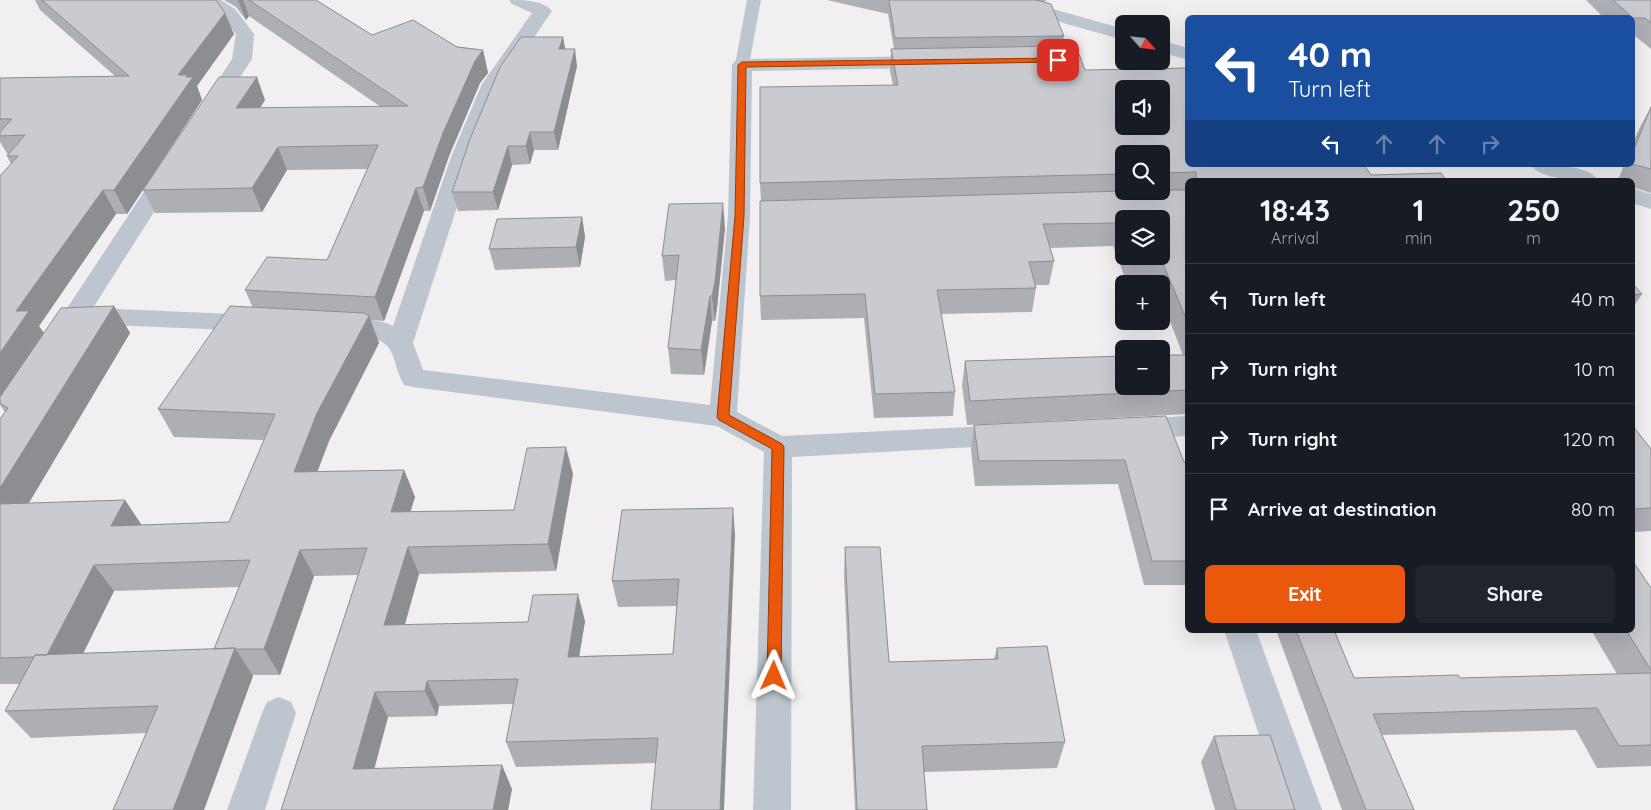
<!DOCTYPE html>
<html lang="en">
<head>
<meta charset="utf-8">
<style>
  :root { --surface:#171b24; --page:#20242c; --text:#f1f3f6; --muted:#9ea1a6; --line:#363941; --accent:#ea580c }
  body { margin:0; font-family:Quicksand,sans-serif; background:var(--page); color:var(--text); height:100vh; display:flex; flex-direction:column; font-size:19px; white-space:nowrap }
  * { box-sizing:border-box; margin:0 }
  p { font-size:16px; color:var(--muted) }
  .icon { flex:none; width:28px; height:28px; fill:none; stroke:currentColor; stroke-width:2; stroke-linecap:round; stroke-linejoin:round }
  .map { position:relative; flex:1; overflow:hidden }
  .details { position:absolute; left:1185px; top:178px; width:450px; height:455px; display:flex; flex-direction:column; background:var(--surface); border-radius:8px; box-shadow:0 5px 20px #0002 }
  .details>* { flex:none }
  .hud { position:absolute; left:1185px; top:15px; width:450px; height:152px; border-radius:8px; box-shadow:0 5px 20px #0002; background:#1a4fa0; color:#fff; overflow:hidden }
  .needle { width:32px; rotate:117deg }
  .tools { position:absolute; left:1115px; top:15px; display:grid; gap:10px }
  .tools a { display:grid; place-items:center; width:55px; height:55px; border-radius:8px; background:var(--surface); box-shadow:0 5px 20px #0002; font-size:25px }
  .pin { position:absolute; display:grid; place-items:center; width:42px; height:42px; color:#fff; margin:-21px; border-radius:10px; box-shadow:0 2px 8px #0006 }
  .me { position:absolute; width:55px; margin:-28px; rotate:1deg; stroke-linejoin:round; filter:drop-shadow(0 0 4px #0008) }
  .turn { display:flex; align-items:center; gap:18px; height:105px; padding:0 20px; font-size:22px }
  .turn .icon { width:65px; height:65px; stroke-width:2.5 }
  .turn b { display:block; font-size:35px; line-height:42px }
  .lanes { display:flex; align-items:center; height:48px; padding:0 20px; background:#0003; justify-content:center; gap:25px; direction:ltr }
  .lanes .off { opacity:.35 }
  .eta { display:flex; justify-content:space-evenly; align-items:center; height:85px; text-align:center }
  .eta b { font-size:30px; font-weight:800; line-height:35px }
  .action { display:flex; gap:10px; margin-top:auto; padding:10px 20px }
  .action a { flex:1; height:58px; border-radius:8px; background:var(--accent); color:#fff; font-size:20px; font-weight:800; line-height:58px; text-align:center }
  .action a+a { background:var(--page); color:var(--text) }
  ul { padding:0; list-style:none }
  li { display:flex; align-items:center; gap:15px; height:70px; padding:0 20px; border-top:1px solid var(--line) }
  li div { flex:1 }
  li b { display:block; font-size:19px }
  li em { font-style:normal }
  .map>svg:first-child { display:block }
</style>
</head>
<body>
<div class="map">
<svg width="1651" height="810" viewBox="0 0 1651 810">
  <rect width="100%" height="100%" fill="#f1efef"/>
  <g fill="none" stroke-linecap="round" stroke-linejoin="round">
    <path fill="#bdc6ce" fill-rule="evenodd" d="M 747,0 L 761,0 L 749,65 L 747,68 L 737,68 L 735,65 Z"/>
    <path fill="#bdc6ce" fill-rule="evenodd" d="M 200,0 L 221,0 L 235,9 L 254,34 L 252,59 L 217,112 L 210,114 L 203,112 L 200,108 L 232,59 L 236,34 L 223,17 Z
      M 509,0 C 523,0 543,0 552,11 L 502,84 L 473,157 L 413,343 L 423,370 L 710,405 L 728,216 L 732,65 L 735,61 L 742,59 L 927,56 L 934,58 L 937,62 L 934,66 L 927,68 L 752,71 L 750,216 L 737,412 L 782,436 L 1010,425 L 1020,428 L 1024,435 L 1020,442 L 1010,445 L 792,457 L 791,810 L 753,810 L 764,452 L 717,426 L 413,387 L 404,385 C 397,374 395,356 389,348 C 376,331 346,338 328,333 L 324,327 L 328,321 C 342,317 380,318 393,326 L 451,157 L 482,84 L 532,13 L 512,4 Z
      M 993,0 L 1021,0 L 1124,29 L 1124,40 L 996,4 Z
      M 1161,40 L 1188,48 L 1188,60 L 1161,52 Z
      M 169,164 L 177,166 L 180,171 L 93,308 L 256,315 L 265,317 L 269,323 L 265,329 L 256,331 L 83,324 L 76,334 L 67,336 L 58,334 L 54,328 L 58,322 L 161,166 Z
      M 1531,165 C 1549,165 1587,164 1598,180 C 1580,180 1542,181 1531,165 Z
      M 1632,188 L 1651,194 L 1651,209 L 1632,203 Z
      M 1188,416 L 1188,436 L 1133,439 L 1123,436 L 1119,429 L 1123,422 L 1133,419 Z
      M 1224,630 L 1256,630 L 1322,810 L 1284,810 Z
      M 279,697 L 291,702 L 296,713 L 265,810 L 227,810 L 262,713 L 267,702 Z"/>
  </g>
  <path fill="#adafb4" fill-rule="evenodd" d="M 35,0 L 216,0 L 234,34 L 197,86 L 202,100 L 127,214 L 116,214 L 39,326 L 44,333 L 114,306 L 130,333 L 29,503 L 125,500 L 141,525 L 229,522 L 264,440 L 174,437 L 158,409 L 253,308 L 245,290 L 327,260 L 368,169 L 287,170 L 262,212 L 155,213 L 143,190 L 265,100 L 260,108 L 381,107 L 249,16 L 246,20 L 236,7 L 224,0 L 316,0 L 372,35 L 483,50 L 488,73 L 480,83 L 449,156 L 430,211 L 424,211 L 384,321 L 371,320 L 379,343 L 329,441 L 317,472 L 404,470 L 415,497 L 410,512 L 514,510 L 573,474 L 556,571 L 419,574 L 405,625 L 585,621 L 579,656 L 673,654 L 677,606 L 618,607 L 612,581 L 735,535 L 655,763 L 516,767 L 506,742 L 513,704 L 439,706 L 437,716 L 388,717 L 374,768 L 512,789 L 508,810 L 281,810 L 358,575 L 314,576 L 280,675 L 253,675 L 204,810 L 113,810 L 146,733 L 31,738 L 5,711 L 19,684 L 0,684 L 0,419 L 5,412 L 0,405 L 0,176 L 11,164 L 7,156 L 8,155 L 0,142 L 0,78 L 115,76 L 40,10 ZM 239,587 L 214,649 L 83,653 L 114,591 Z
    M 827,0 L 1047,0 L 1044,2 L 1064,36 L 1062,46 L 1076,58 L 1085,70 L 1188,165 L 1371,175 L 1446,180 L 1188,180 L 1188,414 L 967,425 L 962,385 L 965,361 L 1183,355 L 1161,298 L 1161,284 L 1156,284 L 1155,283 L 1127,283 L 1113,246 L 1050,248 L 1054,261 L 1049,285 L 1036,285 L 1036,288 L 1032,312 L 941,314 L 955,392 L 953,416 L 874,418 L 864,318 L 761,320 L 760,296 L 761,201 L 760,183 L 893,85 L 890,71 L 891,49 L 894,49 L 888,14 ZM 1124,154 L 1161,154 L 1161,191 L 1124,191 ZM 1124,219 L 1161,256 L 1124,256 Z
    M 1586,0 L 1651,0 L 1651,49 L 1635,36 L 1632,36 L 1632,18 L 1604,18 Z
    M 563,37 L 565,49 L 577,66 L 558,150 L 534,150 L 530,164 L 512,165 L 498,210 L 458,211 L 452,192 Z
    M 1651,107 L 1651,193 L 1632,187 L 1632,180 L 1618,180 L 1624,165 L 1632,165 L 1632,145 L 1641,125 Z
    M 582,217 L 585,237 L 580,267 L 495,270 L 489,249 Z
    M 725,228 L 717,308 L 715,321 L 712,321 L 704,375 L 671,374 L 668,348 L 676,280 L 665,281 L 662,256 Z
    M 1632,283 L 1642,294 L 1632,309 Z
    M 974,425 L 1188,463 L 1188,585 L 1144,585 L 1118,484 L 975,486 L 971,450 Z
    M 1632,425 L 1651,449 L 1651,531 L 1632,532 Z
    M 845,547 L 889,662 L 994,659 L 997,648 L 1065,742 L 1057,768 L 924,772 L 927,810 L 855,810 L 844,575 Z
    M 1651,588 L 1651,766 L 1597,768 L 1576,730 L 1382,735 L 1414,810 L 1342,810 L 1276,630 L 1334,630 L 1354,678 L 1460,678 L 1617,674 L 1591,630 L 1632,630 Z
    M 1214,736 L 1295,810 L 1215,810 L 1201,762 Z"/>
  <path fill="#8d8e92" d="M 238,0 L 243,0 L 249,16 L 246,20 Z
    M 225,13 L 234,34 L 197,86 L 202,100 L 127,214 L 114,190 L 178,75 Z
    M 563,37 L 566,54 L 559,49 Z
    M 575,49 L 577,66 L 558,150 L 554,132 Z
    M 483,50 L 488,73 L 480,83 L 449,156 L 430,211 L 423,187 L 443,133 L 475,61 Z
    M 257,77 L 265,100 L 245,131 L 236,108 Z
    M 530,132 L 534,150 L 530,164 L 526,146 Z
    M 508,146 L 512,165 L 498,210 L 493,192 Z
    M 278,147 L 287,170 L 262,212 L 252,188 Z
    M 416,188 L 424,211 L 384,321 L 375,297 Z
    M 103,190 L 116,214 L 39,326 L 45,335 L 0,403 L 0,353 L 16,311 Z
    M 723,203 L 725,228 L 717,308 L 715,321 L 712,296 Z
    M 582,217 L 585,237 L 580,267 L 576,247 Z
    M 710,296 L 712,321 L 704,375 L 701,350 Z
    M 114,306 L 130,333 L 12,531 L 0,517 L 0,488 Z
    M 369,316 L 379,343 L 329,441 L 307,499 L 294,472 L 317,413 Z
    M 566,447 L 573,474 L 556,571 L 548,544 Z
    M 404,470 L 415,497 L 402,539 L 391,512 Z
    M 125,500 L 143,527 L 111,526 Z
    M 733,508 L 735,535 L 724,810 L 720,810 Z
    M 408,547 L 419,574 L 397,651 L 384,625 Z
    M 300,550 L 314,576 L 280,675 L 264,649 Z
    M 94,565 L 114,591 L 69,682 L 46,656 Z
    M 578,594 L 585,621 L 575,682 L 568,657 Z
    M 235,648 L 253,676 L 204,810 L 173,810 Z
    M 427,681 L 439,706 L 437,716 L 425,691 Z
    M 375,692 L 388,717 L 368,793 L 353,769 Z
    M 502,765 L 512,789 L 508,810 L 493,810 Z"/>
  <path fill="#c9cbd1" stroke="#8d8e92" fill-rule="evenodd" d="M 42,0 L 216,0 L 225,13 L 178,75 L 188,75 L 186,77 L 193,77 L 114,190 L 103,190 L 16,311 L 29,311 L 0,353 L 0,176 L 18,156 L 7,156 L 25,135 L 0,136 L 0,132 L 12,119 L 0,119 L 0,78 L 129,76 Z
    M 249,0 L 316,0 L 372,35 L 413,20 L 457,47 L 483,50 L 475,61 L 443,133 L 423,187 L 416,188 L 375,297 L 245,290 L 267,257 L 327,260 L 378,145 L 278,147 L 252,188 L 143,190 L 219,77 L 257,77 L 236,108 L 408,106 Z
    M 889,0 L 1036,0 L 1051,4 L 1064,36 L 895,38 Z
    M 1613,0 L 1651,0 L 1651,23 L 1645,18 L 1633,18 Z
    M 521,37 L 563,37 L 559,49 L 575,49 L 554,132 L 530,132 L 526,146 L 508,146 L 493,192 L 452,192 L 470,139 L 500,67 Z
    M 1070,44 L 1076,58 L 1079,54 L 1085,70 L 1188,68 L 1188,165 L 1364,165 L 1371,175 L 1441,173 L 1446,180 L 1196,180 L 1196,172 L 1161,173 L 1161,154 L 1124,154 L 1124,174 L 760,183 L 760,87 L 898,85 L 891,49 L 1062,46 ZM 1124,89 L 1161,89 L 1161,126 L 1124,126 Z
    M 1651,107 L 1651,169 L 1632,164 L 1632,154 Z
    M 1161,190 L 1188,190 L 1188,323 L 1161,259 L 1132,260 L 1131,256 L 1161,256 L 1161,219 L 1124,219 L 1124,236 L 1119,223 L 1043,224 L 1054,261 L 1029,262 L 1036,288 L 937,290 L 955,392 L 875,394 L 865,294 L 760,296 L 760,201 L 1125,191 L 1161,191 Z
    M 723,203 L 715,282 L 712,296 L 710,296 L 701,350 L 668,348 L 679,255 L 662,256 L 669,204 Z
    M 582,217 L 576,247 L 489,249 L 497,219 Z
    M 1632,283 L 1642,294 L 1632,295 Z
    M 114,306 L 0,488 L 0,419 L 8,408 L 0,403 L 0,397 L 61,308 Z
    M 230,306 L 364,313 L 369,316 L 317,413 L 294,472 L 404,470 L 391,512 L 514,510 L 527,448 L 566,447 L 548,544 L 408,547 L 384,625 L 528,622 L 533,595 L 578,594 L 568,657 L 673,654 L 679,579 L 612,581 L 622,510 L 733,508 L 720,810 L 651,810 L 658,738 L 506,742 L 518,679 L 427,681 L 425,691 L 375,692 L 353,769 L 502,765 L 493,810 L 281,810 L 367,548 L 300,550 L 264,649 L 235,649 L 235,648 L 214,649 L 250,560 L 94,565 L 47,655 L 35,655 L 34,657 L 0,658 L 0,504 L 125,500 L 111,526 L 229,522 L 275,414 L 158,409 Z
    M 1161,355 L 1188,355 L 1188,390 L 970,401 L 965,361 L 1124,356 L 1124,386 L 1161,386 Z
    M 1166,416 L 1184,462 L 1188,463 L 1188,561 L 1152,561 L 1125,460 L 979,461 L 974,425 Z
    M 1632,425 L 1651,449 L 1651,508 L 1632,509 Z
    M 845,547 L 880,547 L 889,662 L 998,659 L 997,648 L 1047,646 L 1065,742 L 922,746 L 927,810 L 857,810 Z
    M 1632,560 L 1651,588 L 1651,670 L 1626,630 L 1632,630 Z
    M 1296,630 L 1334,630 L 1354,678 L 1458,675 L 1460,678 L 1651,673 L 1651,745 L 1619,746 L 1597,708 L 1373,714 L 1414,810 L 1366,810 Z
    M 235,648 L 173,810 L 113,810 L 158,706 L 5,711 L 35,655 Z
    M 1270,735 L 1295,810 L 1236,810 L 1214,736 Z"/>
  <path fill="#ea580c" stroke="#983908" d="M 1058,58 L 1062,60 L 1061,62 L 746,67 L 744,216 L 729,415 L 782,444 L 784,447 L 781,676 L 779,681 L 774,682 L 769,681 L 767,676 L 772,449 L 719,420 L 717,417 L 735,216 L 738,65 L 742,62 Z"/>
</svg>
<div class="tools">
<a><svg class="needle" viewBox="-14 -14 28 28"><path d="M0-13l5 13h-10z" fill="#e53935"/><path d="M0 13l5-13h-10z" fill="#9ea1a6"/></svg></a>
<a><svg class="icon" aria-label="sound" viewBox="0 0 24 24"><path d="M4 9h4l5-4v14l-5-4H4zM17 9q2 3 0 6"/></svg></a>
<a><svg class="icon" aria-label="search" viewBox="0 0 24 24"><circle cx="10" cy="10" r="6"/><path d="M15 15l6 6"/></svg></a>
<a><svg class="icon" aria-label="layers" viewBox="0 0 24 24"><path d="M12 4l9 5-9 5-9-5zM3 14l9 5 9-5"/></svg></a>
<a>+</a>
<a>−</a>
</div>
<div class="pin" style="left:1058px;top:60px;background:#d93025"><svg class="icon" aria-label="arrive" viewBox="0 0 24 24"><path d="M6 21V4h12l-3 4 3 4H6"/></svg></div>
<svg class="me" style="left:774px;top:676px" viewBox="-20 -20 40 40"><path d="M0-17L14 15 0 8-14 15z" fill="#ea580c" stroke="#fff" stroke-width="4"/></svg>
<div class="hud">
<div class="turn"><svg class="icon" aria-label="left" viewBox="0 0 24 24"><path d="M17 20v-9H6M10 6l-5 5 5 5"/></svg><div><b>40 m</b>Turn left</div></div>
<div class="lanes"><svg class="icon" aria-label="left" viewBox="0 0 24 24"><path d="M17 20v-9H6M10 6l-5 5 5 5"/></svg><svg class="icon off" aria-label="ahead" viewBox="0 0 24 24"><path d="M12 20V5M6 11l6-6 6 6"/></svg><svg class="icon off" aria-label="ahead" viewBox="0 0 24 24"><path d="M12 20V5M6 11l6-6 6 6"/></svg><svg class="icon off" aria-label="right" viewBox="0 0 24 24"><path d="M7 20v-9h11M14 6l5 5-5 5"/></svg></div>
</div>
<section class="details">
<div class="eta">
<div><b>18:43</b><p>Arrival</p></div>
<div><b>1</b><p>min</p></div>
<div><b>250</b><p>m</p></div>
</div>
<ul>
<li><svg class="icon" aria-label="left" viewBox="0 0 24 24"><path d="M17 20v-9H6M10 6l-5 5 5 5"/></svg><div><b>Turn left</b></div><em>40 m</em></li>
<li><svg class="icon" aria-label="right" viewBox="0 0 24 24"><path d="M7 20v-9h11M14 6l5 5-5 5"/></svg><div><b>Turn right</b></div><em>10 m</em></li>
<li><svg class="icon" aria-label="right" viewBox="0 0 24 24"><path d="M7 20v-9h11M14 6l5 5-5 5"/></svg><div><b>Turn right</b></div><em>120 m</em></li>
<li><svg class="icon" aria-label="arrive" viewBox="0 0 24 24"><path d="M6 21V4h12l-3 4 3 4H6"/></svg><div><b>Arrive at destination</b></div><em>80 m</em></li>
</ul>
<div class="action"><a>Exit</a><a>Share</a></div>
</section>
</div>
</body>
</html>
